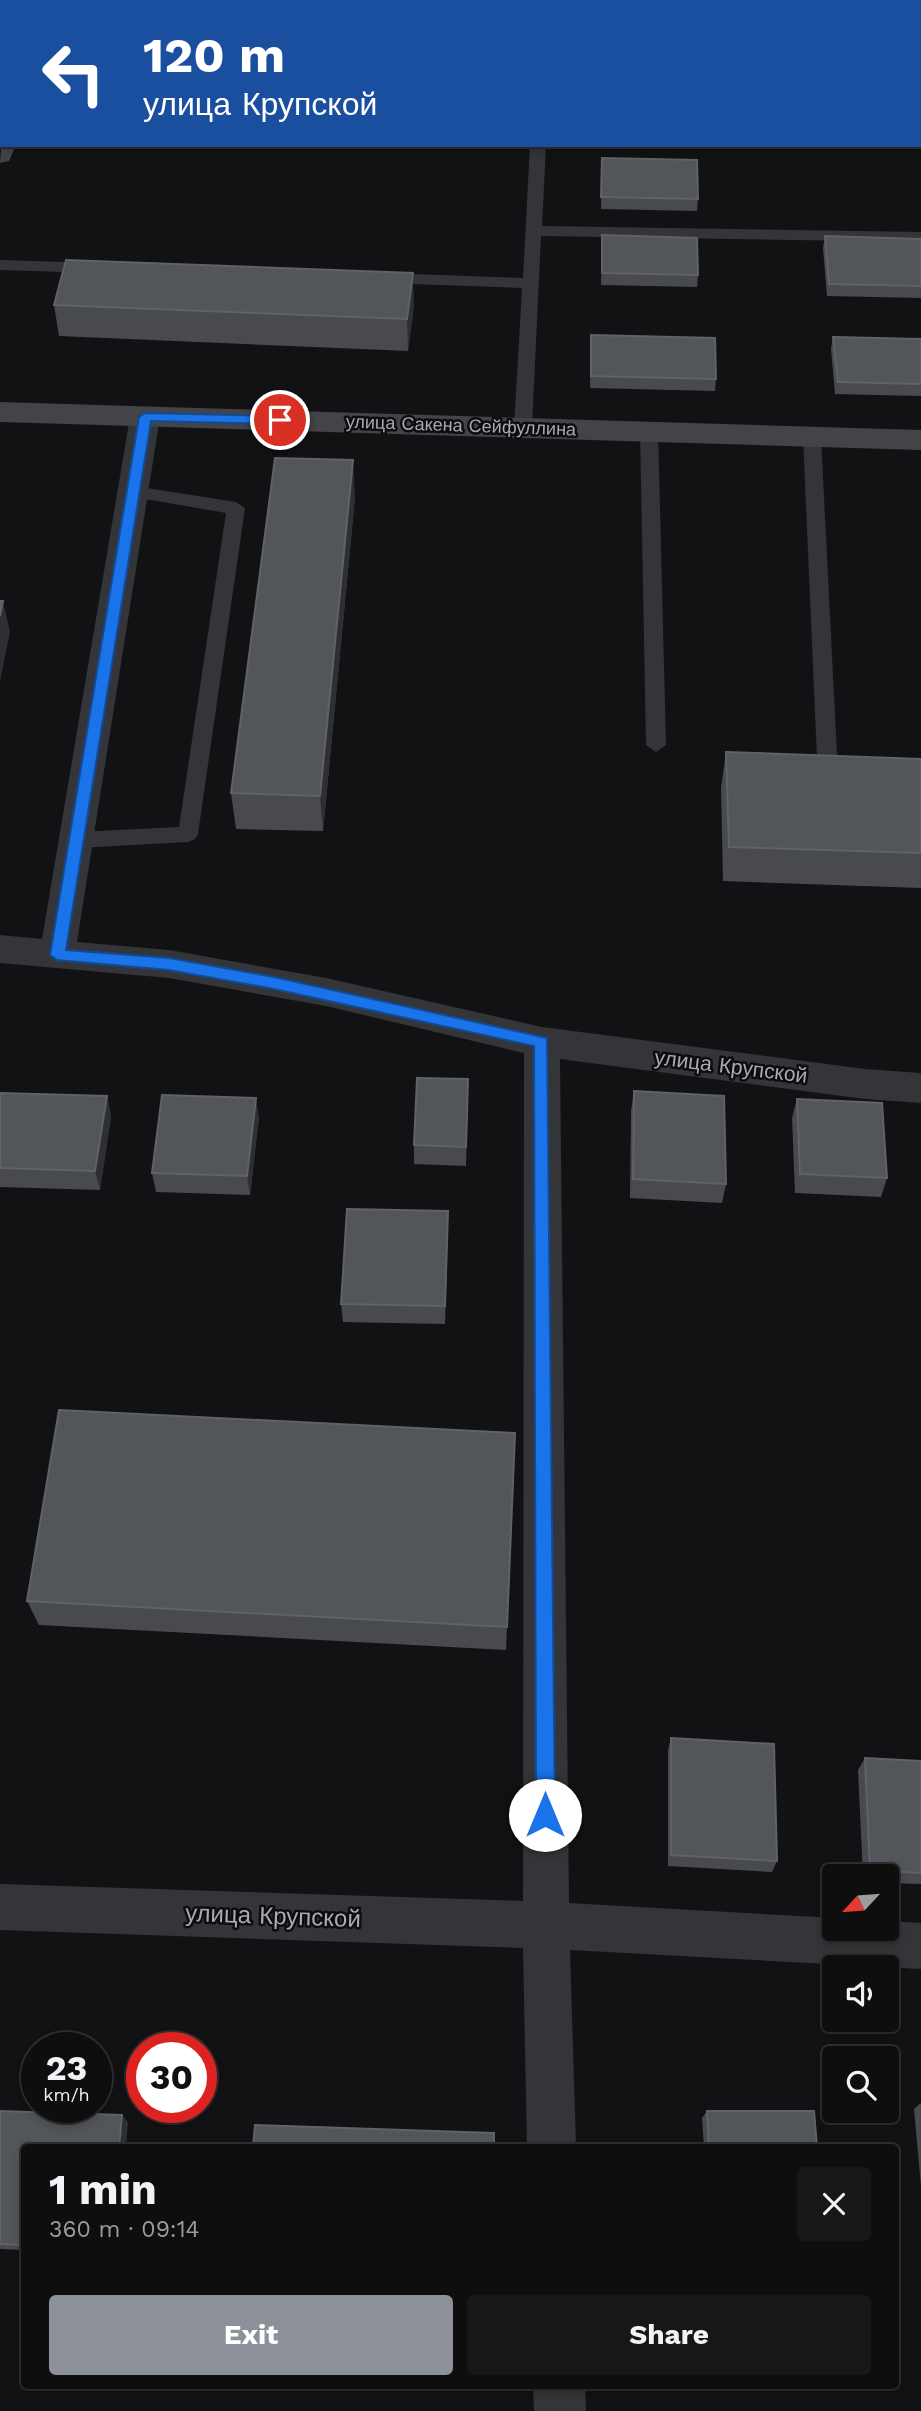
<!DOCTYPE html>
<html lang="en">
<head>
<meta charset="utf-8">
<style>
  :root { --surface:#0e0e0f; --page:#171718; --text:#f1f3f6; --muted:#9b9c9e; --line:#2e2e2f; --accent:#8c9099 }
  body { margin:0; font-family:"Work Sans",sans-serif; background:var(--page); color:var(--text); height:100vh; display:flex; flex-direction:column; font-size:26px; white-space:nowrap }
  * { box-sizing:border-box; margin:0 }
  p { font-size:23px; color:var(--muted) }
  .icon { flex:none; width:38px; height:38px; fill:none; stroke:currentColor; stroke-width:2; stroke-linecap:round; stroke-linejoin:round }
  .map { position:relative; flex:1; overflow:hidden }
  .side { position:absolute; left:21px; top:2144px; width:878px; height:245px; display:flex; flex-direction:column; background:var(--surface); border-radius:7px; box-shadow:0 4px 10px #0003,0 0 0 2px var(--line) }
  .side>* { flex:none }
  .top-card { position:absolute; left:0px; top:0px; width:922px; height:147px; box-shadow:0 4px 10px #0003,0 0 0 2px var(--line); background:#1a4fa0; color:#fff; overflow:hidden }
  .needle { width:46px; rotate:244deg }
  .controls { position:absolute; left:822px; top:1864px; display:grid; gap:14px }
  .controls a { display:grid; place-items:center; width:77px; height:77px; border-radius:7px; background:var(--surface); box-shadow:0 4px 10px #0003,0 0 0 2px var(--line); font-size:35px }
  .speed { position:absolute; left:21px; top:2032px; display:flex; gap:14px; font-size:35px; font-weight:700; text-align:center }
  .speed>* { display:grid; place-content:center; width:91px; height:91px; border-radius:50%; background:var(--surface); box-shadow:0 4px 10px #0003,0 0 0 2px var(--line); line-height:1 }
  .speed small { font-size:18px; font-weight:400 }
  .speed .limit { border:10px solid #d22; background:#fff; color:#111 }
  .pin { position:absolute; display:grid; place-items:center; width:60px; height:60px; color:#fff; margin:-30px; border:4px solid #fff; border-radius:50%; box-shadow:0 2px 7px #0007 }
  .me { position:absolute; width:77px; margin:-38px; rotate:0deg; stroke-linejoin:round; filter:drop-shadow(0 0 5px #0008) }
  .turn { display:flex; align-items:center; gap:24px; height:147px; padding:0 28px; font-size:32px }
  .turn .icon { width:91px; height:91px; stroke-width:2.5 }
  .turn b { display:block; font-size:49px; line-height:60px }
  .round { display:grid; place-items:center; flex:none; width:74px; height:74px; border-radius:7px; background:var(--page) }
  .overview { display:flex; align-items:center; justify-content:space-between; height:119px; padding:0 28px }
  h1 { font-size:42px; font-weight:700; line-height:52px }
  .button { display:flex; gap:14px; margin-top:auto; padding:14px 28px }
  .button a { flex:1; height:80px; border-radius:7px; background:var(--accent); color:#fff; font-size:28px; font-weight:700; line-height:80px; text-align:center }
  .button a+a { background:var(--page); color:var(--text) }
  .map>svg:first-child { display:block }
</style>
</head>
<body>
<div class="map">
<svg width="921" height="2411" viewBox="0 0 921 2411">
  <rect width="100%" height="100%" fill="#121214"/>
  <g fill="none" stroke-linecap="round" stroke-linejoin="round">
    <path fill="#343538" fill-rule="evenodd" d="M 538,0 L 552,0 L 552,2 L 538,2 Z
      M 0,106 L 2,106 L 2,116 L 0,116 Z
      M 530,145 L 546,145 L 542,226 L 921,232 L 921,242 L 541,236 L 532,427 L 523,433 L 514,427 L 522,288 L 384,283 L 376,278 L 384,273 L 523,278 Z
      M 0,260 L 95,263 L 103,268 L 95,273 L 0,270 Z
      M 649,424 L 658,430 L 666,745 L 656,752 L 646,745 L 640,430 Z
      M 812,431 L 821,437 L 838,775 L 844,781 L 841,786 L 821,786 L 818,781 L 803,437 Z
      M 134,486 L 236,502 L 245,508 L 198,834 L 195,839 L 188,842 L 77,848 L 70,845 L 67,840 L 70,835 L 77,832 L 179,827 L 226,513 L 128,496 L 125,492 L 128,488 Z"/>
    <path fill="#343538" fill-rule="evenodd" d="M 145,407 L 155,410 L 160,417 L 77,942 L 169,950 L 326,978 L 542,1027 L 865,1069 L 921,1073 L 921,1103 L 865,1099 L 560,1059 L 569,1903 L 835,1918 L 835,1928 L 887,1928 L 887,1921 L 921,1923 L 921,1969 L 570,1950 L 576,2147 L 527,2147 L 523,1948 L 0,1930 L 0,1884 L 523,1901 L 524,1053 L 326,1006 L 169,978 L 0,963 L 0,935 L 42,939 L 130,417 L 135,410 Z
      M 533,2385 L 585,2385 L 586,2411 L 534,2411 Z"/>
    <path fill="#424448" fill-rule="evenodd" d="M 32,0 L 56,0 L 31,2 Z
      M 2,137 L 2,145 L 16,145 L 9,161 L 0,163 Z
      M 0,402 L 921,430 L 921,450 L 0,422 Z"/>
  </g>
  <path fill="#484a4f" d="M 920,71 L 921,71 L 921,137 L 920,137 Z
    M 602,158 L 698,199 L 697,211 L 601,209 Z
    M 602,235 L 698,275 L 697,287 L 601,285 Z
    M 825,236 L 921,239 L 921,298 L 827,296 L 823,248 Z
    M 54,305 L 414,305 L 408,351 L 59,336 Z
    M 591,335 L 716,379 L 715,391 L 590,388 Z
    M 833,337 L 921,339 L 921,396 L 835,394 L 831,349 Z
    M 355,497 L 323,831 L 236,829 L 231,793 Z
    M 726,752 L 921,759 L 921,888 L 723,881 L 721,788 Z
    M 634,1091 L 726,1184 L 722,1203 L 630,1198 L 631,1111 Z
    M 0,1093 L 107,1096 L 111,1116 L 100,1190 L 0,1187 Z
    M 468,1099 L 466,1166 L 414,1164 L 414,1145 Z
    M 797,1099 L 887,1178 L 881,1197 L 795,1193 L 792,1118 Z
    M 259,1117 L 250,1195 L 156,1192 L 152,1173 Z
    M 448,1211 L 445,1324 L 343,1322 L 341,1304 Z
    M 515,1433 L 506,1650 L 39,1625 L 27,1601 Z
    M 671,1738 L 777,1861 L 772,1872 L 668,1866 L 668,1750 Z
    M 865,1758 L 921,1761 L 921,1884 L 887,1883 L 887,1876 L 863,1876 L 858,1770 Z
    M 921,2103 L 921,2186 L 914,2109 Z
    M 0,2111 L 128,2122 L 24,2147 L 24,2250 L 0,2249 Z
    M 707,2111 L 817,2147 L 704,2147 L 702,2118 Z"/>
  <path fill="#2e2f33" d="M 413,273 L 414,305 L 408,351 L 407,319 Z
    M 353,460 L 355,497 L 323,831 L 320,796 Z
    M 3,601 L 10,632 L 0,681 L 0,616 Z
    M 107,1096 L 111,1116 L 100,1190 L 95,1171 Z
    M 256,1098 L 259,1117 L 250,1195 L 247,1176 Z
    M 448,1211 L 448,1229 L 445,1324 L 445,1306 Z
    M 122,2115 L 128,2122 L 126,2147 L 119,2147 Z"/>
  <path fill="#525559" stroke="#5f6267" stroke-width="2" d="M 614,0 L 695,0 L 695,2 L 614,2 Z
    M 920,71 L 921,71 L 921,105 L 920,105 Z
    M 602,158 L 697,160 L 698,199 L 601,197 Z
    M 602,235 L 697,238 L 698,275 L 602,273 Z
    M 825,236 L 921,239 L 921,286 L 829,284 Z
    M 66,260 L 413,273 L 407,319 L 54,305 Z
    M 591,335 L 715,338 L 716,379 L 591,376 Z
    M 833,337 L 921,339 L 921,384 L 838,382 Z
    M 275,458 L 353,460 L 320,796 L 231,793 Z
    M 0,601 L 3,601 L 0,616 Z
    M 726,752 L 921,759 L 921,853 L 729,847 Z
    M 417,1078 L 468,1079 L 466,1147 L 414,1145 Z
    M 634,1091 L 724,1096 L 726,1184 L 633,1179 Z
    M 0,1093 L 107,1096 L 95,1171 L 0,1168 Z
    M 162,1095 L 256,1098 L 247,1176 L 152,1173 Z
    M 797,1099 L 882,1103 L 887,1178 L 800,1174 Z
    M 347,1209 L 448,1211 L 445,1306 L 341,1304 Z
    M 59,1410 L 515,1433 L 507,1627 L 27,1601 Z
    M 671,1738 L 774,1744 L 777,1861 L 671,1855 Z
    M 865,1758 L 921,1761 L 921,1873 L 870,1870 Z
    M 0,2111 L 122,2115 L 119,2147 L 24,2147 L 24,2245 L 0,2244 Z
    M 707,2111 L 814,2111 L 817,2147 L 709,2147 Z
    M 255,2125 L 494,2133 L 494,2147 L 253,2147 Z"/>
  <path fill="#1a73e8" stroke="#114b97" stroke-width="2" d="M 145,413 L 280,416 L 286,420 L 280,424 L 151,421 L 66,950 L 169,958 L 274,977 L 547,1038 L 555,1815 L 552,1821 L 545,1824 L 539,1821 L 536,1815 L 534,1046 L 274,989 L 169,970 L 57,960 L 50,955 L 139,417 Z"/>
  <g text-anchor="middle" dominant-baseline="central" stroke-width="5" stroke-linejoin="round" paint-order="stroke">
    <g font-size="18" fill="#a5aab3" stroke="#0d0d0f">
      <text transform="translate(461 425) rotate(2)">улица Сакена Сейфуллина</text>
    </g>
    <g font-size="21" fill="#a5aab3" stroke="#0d0d0f">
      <text transform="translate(731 1066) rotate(7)">улица Крупской</text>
    </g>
    <g font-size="24" fill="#a5aab3" stroke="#0d0d0f">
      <text transform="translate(273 1916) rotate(2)">улица Крупской</text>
    </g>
  </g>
</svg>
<div class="controls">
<a><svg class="needle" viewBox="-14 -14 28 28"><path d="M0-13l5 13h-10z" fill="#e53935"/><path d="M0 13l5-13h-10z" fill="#9b9c9e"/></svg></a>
<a><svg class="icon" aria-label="sound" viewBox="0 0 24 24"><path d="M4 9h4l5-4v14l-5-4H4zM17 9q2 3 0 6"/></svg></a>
<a><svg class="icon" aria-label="search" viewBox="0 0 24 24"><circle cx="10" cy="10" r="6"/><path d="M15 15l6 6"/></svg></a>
</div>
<div class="speed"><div>23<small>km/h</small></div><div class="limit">30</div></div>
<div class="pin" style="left:280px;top:420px;background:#d93025"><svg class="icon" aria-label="arrive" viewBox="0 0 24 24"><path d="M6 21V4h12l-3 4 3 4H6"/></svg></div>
<svg class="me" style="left:545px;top:1815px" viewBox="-20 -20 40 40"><circle r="19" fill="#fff"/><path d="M0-13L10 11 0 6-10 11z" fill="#1a73e8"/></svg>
<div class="top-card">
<div class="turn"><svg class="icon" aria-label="left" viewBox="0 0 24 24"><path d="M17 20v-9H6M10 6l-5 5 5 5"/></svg><div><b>120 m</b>улица Крупской</div></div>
</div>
<section class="side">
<div class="overview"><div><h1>1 min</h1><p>360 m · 09:14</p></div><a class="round"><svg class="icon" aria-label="close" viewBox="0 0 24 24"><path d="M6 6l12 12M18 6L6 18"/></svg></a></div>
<div class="button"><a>Exit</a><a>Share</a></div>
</section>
</div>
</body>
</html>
